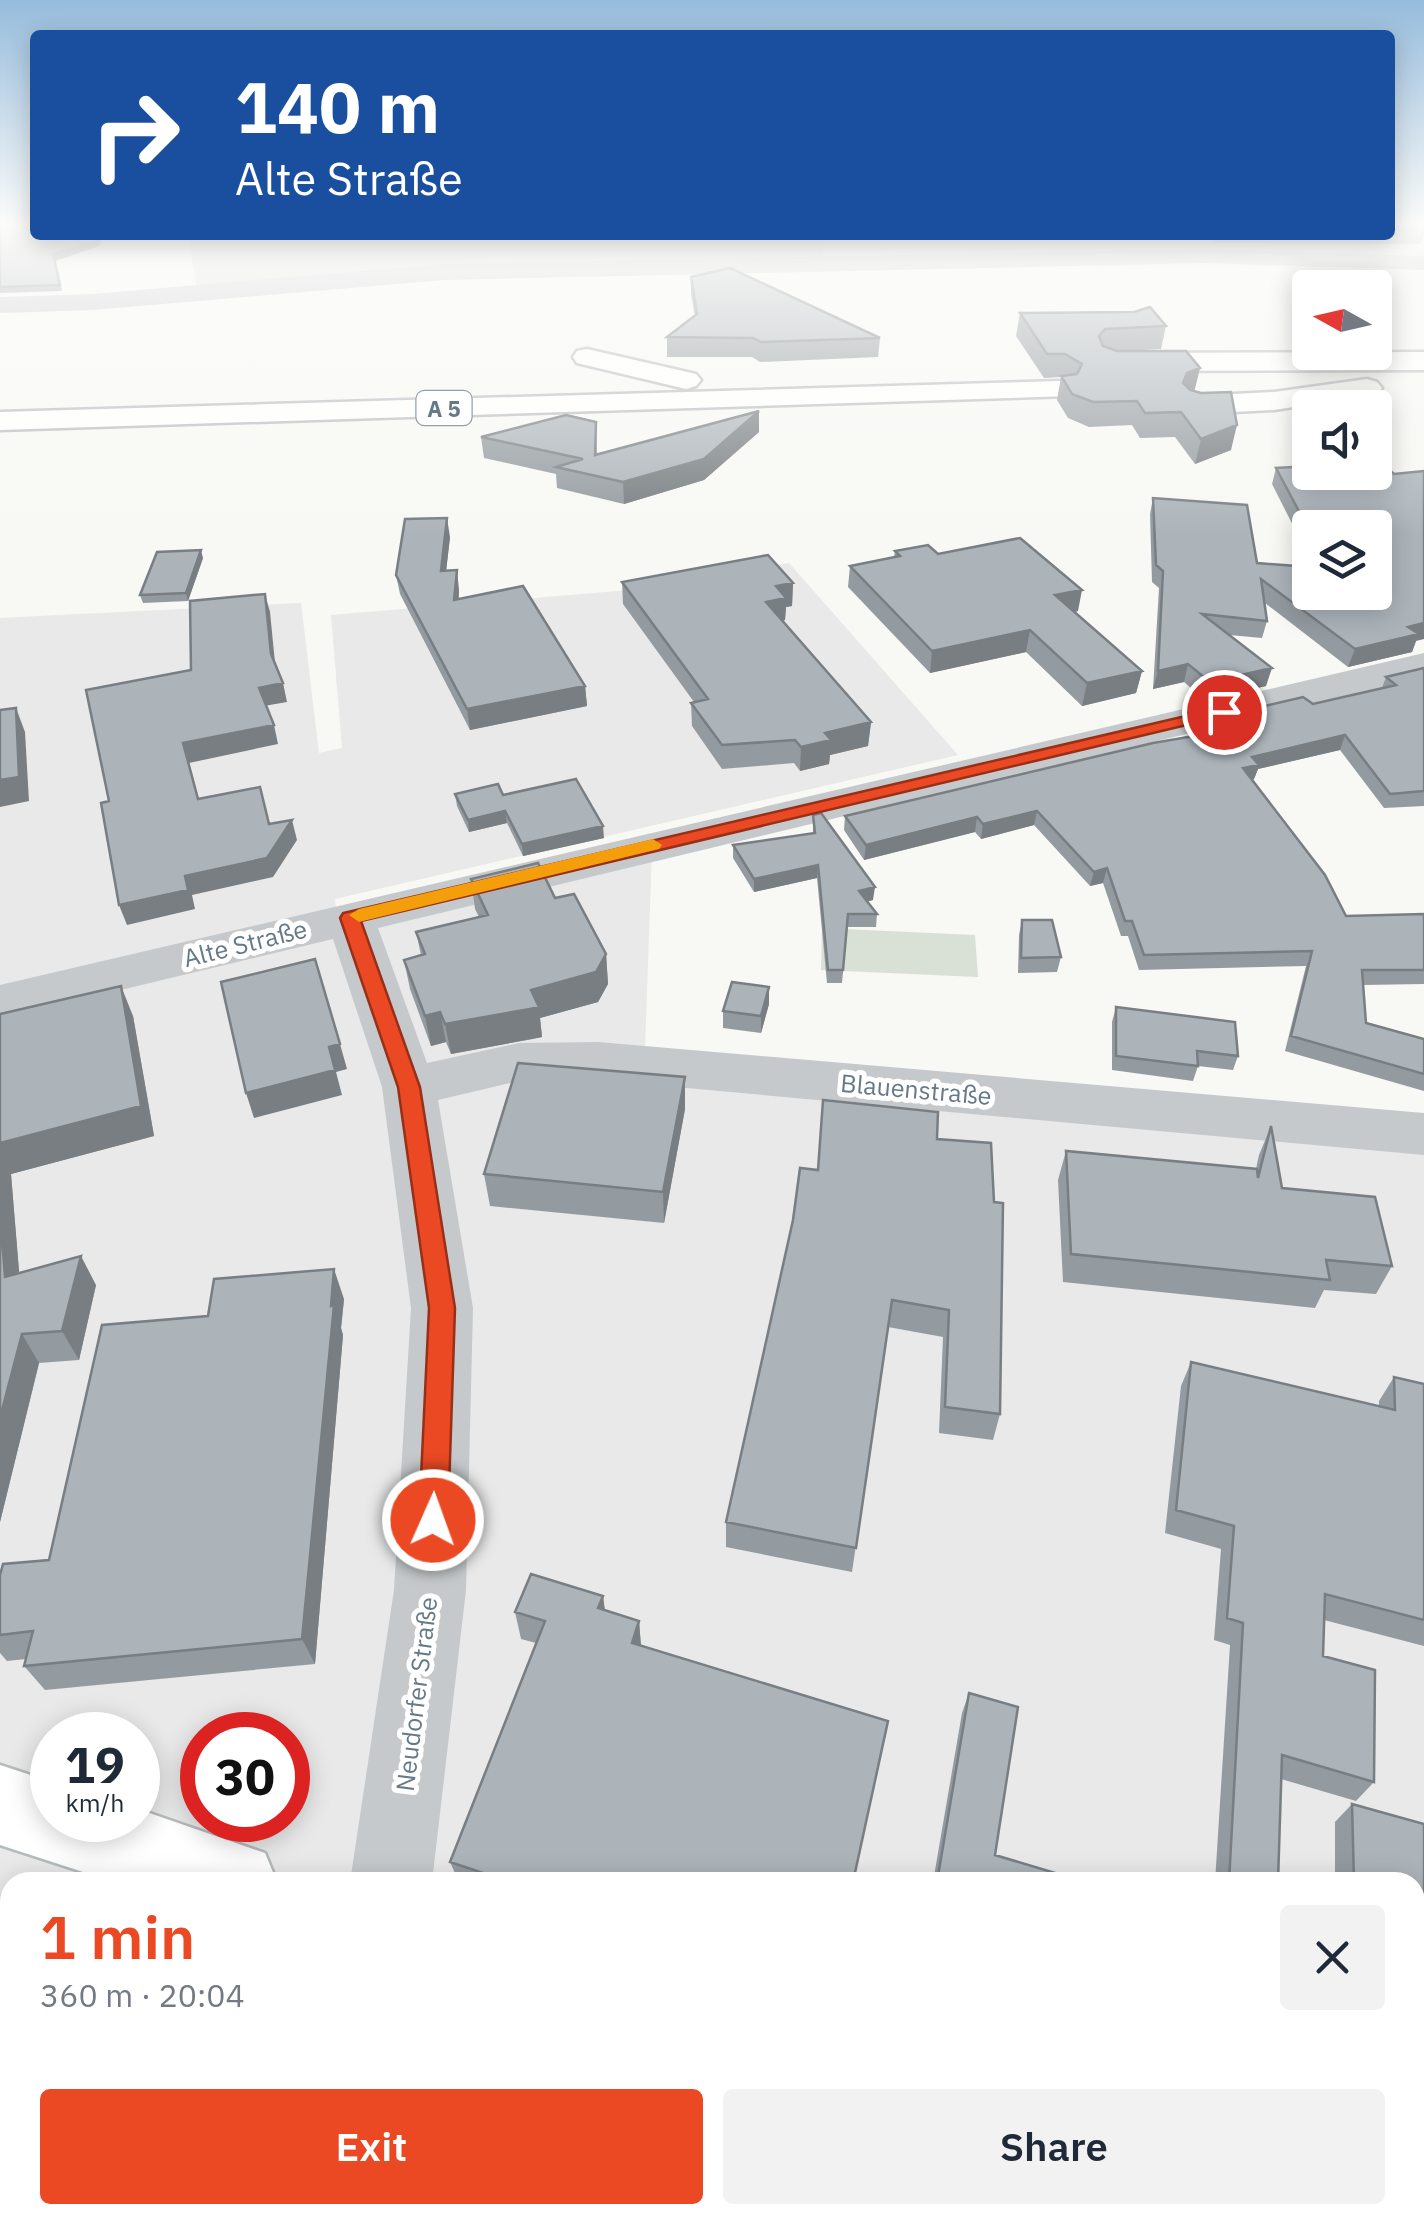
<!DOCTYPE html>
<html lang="en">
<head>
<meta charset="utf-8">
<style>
  :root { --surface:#fff; --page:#f2f2f3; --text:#1f2937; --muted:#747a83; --accent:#ea4923 }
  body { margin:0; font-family:"IBM Plex Sans",sans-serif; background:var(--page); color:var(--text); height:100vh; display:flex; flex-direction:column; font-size:38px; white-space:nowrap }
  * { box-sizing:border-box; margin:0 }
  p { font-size:32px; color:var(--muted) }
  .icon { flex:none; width:55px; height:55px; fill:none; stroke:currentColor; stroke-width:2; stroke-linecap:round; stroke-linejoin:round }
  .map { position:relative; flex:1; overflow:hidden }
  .sheet { position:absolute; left:0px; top:1872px; width:1425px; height:352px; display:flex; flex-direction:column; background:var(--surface); border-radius:30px 30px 0 0; box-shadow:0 5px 25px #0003 }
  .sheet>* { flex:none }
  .banner { position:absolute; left:30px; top:30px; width:1365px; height:210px; border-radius:10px; box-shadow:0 5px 25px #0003; background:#1a4fa0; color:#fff; overflow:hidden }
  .needle { width:65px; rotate:278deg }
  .controls { position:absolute; left:1292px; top:270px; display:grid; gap:20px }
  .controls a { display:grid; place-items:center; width:100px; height:100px; border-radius:10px; background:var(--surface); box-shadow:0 5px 25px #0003; font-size:50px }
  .speed { position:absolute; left:30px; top:1712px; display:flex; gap:20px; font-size:50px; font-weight:700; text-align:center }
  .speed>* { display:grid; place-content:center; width:130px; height:130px; border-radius:50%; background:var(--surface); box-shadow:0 5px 25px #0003; line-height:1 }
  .speed small { font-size:25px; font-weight:400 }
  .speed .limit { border:15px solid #d22; background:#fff; color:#111 }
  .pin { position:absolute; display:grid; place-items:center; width:85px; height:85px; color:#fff; margin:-42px; border:5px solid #fff; border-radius:50%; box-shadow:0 2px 10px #0007 }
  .me { position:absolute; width:110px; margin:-55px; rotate:2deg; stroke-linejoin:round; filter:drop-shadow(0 0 8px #0008) }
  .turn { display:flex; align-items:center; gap:35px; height:210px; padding:0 40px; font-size:45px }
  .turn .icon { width:130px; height:130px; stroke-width:2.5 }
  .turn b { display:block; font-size:70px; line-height:85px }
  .round { display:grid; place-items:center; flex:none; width:105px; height:105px; border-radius:10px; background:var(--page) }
  .headline { display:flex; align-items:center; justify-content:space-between; height:170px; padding:0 40px }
  h1 { font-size:60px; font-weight:600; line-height:75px; color:var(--accent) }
  .primary-button { display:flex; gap:20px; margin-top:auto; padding:20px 40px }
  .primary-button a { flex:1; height:115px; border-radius:10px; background:var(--accent); color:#fff; font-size:40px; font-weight:600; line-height:115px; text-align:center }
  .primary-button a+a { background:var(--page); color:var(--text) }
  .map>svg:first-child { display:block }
</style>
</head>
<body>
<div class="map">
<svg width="1424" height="2223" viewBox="0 0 1424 2223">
  <rect width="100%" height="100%" fill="#f8f8f5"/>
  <path fill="#e8e9e8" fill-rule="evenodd" d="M 1390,222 L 1424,222 L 1424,260 L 823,259 L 823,235 L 1390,235 Z
    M 789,563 L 958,755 L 335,899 L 338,929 L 652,851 L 644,1075 L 1424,1150 L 1424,2223 L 0,2223 L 0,618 L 301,603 L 319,753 L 342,748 L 331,615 L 641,589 ZM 52,1735 L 138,1735 L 138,1820 L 52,1820 ZM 202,1735 L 288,1735 L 288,1820 L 202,1820 ZM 10,1882 L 1415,1882 L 1415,2215 L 10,2215 Z"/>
  <path fill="#d9e0d6" d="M 188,235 L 823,235 L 823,259 L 197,289 Z
    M 822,928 L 975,935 L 978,977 L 821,970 Z"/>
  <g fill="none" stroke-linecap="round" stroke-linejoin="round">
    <g stroke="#b6bbbe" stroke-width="5">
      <path id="major" d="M 0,1765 L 52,1782 L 52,1820 L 138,1820 L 138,1809 L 265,1853 L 277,1882 L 114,1882 L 0,1845 Z
        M 1133,2215 L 1246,2215 L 1249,2223 L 1136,2223 Z"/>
    </g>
    <g stroke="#b8bbbe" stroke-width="5">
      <path id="highway" d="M 587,349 L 696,374 L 701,380 L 696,386 L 686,389 L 577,363 L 573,357 L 577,351 Z
        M 1424,352 L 1424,370 L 1122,371 L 1112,368 L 1108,362 L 1112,356 L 1122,353 Z
        M 1367,379 L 1377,382 L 1382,388 L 1377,394 L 1274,410 L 1196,414 L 1185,411 L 1181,405 L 1185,399 L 1196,396 L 1274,392 Z
        M 1060,381 L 1070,384 L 1075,390 L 1070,396 L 0,430 L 0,412 Z"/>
    </g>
    <path fill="#c5c9cc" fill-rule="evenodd" d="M 1205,249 L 1424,256 L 1424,270 L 1205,263 L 444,280 L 93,310 L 0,313 L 0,297 L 93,294 L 444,264 Z
      M 1424,653 L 1424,677 L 378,928 L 427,1063 L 519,1043 L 598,1042 L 1424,1113 L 1424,1155 L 598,1080 L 519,1081 L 438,1100 L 473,1308 L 466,1590 L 432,1882 L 350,1882 L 394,1590 L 411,1308 L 382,1087 L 333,939 L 0,1019 L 0,985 Z"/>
    <use href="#major" fill="#fff" fill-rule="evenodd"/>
    <use href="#highway" fill="#fff" fill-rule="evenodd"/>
  </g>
  <path fill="#949ba0" d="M 0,222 L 35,235 L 104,235 L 99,246 L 55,261 L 62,291 L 0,293 Z
    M 1390,222 L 1424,228 L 1424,235 L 1421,244 L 1212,243 L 1208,235 L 1390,235 Z
    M 691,277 L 880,338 L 878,357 L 760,362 L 752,357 L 667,357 L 667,337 L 695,316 L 691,295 Z
    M 1020,313 L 1166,326 L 1161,349 L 1126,351 L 1195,392 L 1231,450 L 1195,464 L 1175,437 L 1140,438 L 1132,425 L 1089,427 L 1068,418 L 1057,400 L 1061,377 L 1044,378 L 1016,336 Z
    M 596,422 L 597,455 L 759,432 L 704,480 L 624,504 L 557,488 L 556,474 L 484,458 L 481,437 Z
    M 1276,468 L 1416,641 L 1412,652 L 1348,667 L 1265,603 L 1267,621 L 1262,638 L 1229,635 L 1266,686 L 1205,700 L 1184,682 L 1153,689 L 1159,588 L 1152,582 L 1150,514 L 1153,498 L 1257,563 L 1375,592 L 1310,528 L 1310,559 L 1272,484 Z
    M 450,537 L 446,571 L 459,590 L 459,599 L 585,686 L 587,706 L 470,730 L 400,594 L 396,575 Z
    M 895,551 L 938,554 L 1078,611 L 1075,612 L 1142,671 L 1136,693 L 1082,706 L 1026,652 L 930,673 L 848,587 L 850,566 L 894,557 Z
    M 203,558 L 188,601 L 143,603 L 140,595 Z
    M 622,582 L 793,583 L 792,606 L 786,607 L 785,620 L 782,621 L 871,722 L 868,746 L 830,755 L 829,764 L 800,771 L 794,763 L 722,769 L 692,726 L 691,703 L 694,702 L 623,604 Z
    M 1424,668 L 1424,806 L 1384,808 L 1340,750 L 1258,769 L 1254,779 L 1253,780 L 1346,916 L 1424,914 L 1424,984 L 1363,985 L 1366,1023 L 1424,1039 L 1424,1091 L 1285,1051 L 1306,966 L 1139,970 L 1128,936 L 1121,936 L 1103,883 L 1090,886 L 1034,825 L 981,839 L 975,832 L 864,860 L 844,830 L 845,816 L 1228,730 L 1230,724 L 1236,723 L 1239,712 L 1313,704 L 1382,688 L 1386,677 Z
    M 455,794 L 503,795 L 604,838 L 523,856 L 507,823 L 469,832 L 457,806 Z
    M 813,815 L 873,900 L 867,901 L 877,914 L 876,927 L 847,927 L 842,983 L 827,983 L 817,878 L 754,892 L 733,858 L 733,845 L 813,834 Z
    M 471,879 L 555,898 L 606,954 L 608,984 L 598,1002 L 540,1018 L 542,1037 L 533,1039 L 451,1054 L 446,1042 L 431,1046 L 410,989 L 404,960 L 421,955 L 416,932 L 479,917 L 475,909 Z
    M 1022,920 L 1061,957 L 1057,972 L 1018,973 L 1019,935 Z
    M 769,1004 L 761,1033 L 723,1028 L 723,1011 Z
    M 1116,1007 L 1238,1056 L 1233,1070 L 1198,1066 L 1193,1081 L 1112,1070 L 1112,1022 Z
    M 0,1014 L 133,1016 L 154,1136 L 11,1174 L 19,1273 L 96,1285 L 79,1360 L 39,1363 L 0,1522 Z
    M 685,1109 L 664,1223 L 490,1206 L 484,1174 Z
    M 1271,1126 L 1282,1188 L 1392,1266 L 1376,1294 L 1324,1290 L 1315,1308 L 1063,1282 L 1058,1180 L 1066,1151 L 1256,1169 L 1259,1155 Z
    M 937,1139 L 1000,1414 L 993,1440 L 939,1433 L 943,1337 L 888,1327 L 852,1572 L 726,1547 L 726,1522 L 818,1170 Z
    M 344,1299 L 341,1328 L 343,1335 L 315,1664 L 45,1690 L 24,1666 L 26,1659 L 7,1661 L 0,1653 L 0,1575 L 49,1560 L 208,1316 Z
    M 1191,1362 L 1379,1406 L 1379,1401 L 1394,1377 L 1424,1384 L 1424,1646 L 1324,1620 L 1323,1656 L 1374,1782 L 1356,1801 L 1281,1779 L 1278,1882 L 1215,1882 L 1230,1645 L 1214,1640 L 1221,1549 L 1165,1533 L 1181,1386 Z
    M 603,1596 L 605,1610 L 639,1621 L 641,1646 L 853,1882 L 459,1882 L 450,1862 L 536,1643 L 521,1639 L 515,1612 Z
    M 969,1693 L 995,1855 L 1085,1882 L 933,1882 L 962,1713 Z
    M 1352,1804 L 1424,1824 L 1424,2178 L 1415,2175 L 1415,1882 L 1335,1882 L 1335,1822 Z"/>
  <path fill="#787e82" d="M 99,235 L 104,235 L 99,246 L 55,261 L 62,291 L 53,254 Z
    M 1200,368 L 1194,393 L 1182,397 L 1183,383 L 1187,373 Z
    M 759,411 L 759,432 L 704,480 L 624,504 L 623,482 Z
    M 1237,425 L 1231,450 L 1195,464 L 1201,439 Z
    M 447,518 L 450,537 L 444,590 L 441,571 Z
    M 201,550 L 203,558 L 188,601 L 186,593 Z
    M 457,570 L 459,590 L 457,620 L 454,600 Z
    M 793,583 L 792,606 L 786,607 L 785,620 L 765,624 L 766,602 L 776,586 Z
    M 1082,590 L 1078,611 L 1051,617 L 1055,595 Z
    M 265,594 L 270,612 L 276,673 L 271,654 Z
    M 1424,623 L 1424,639 L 1416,641 L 1412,652 L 1348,667 L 1355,649 L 1408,627 Z
    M 1030,630 L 1026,652 L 930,673 L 932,651 Z
    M 1188,664 L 1184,682 L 1153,689 L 1158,671 Z
    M 1272,668 L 1266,686 L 1205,700 L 1210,682 Z
    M 1142,671 L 1136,693 L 1082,706 L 1087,683 Z
    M 283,683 L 287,702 L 264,706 L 259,688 Z
    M 585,686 L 587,706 L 470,730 L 467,709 Z
    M 16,708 L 25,732 L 29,801 L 0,807 L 0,780 Z
    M 871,722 L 868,746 L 830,755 L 829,764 L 800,771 L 801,747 L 825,733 Z
    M 274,725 L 278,744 L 189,763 L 204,818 L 183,743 Z
    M 1345,735 L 1340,750 L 1258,769 L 1254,779 L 1239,782 L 1243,768 L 1252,757 Z
    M 505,811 L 507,823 L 469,832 L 468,820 Z
    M 1037,811 L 1034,825 L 981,839 L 983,824 Z
    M 977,817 L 975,832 L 864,860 L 866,845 Z
    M 292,820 L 297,840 L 273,877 L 192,895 L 195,909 L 127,925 L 119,905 L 185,876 Z
    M 603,826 L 604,838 L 523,856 L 522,844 Z
    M 818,865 L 817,878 L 754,892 L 754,879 Z
    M 1107,868 L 1103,883 L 1090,886 L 1094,872 Z
    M 875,887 L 873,900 L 858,904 L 859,891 Z
    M 606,954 L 608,984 L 598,1002 L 540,1018 L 542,1037 L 451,1054 L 445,1024 Z
    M 121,986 L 133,1016 L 154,1136 L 11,1174 L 22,1306 L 5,1277 L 0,1214 L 0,1143 Z
    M 769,987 L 769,1004 L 761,1033 L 761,1016 Z
    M 440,1012 L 446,1042 L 431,1046 L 425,1016 Z
    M 340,1044 L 347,1069 L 336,1072 L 342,1095 L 254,1118 L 246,1093 L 329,1047 Z
    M 685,1077 L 685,1109 L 664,1223 L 663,1192 Z
    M 81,1256 L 96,1285 L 79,1360 L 62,1331 Z
    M 334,1269 L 344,1299 L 341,1328 L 343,1335 L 315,1664 L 302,1639 Z
    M 22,1334 L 39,1363 L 0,1522 L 0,1418 Z
    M 603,1596 L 606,1622 L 598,1608 Z
    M 639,1621 L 641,1647 L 632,1643 Z
    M 102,2215 L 130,2215 L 127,2223 L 99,2223 Z"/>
  <path fill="#acb4ba" stroke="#787e82" stroke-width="2.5" d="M 0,222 L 35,222 L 35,235 L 99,235 L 97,240 L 53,254 L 60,285 L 0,287 Z
    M 1390,222 L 1419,222 L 1424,230 L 1390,229 Z
    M 730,268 L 880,338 L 761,342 L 753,338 L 667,337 L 697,314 L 691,277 Z
    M 1150,307 L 1166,326 L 1105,329 L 1099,336 L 1103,346 L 1117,351 L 1186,351 L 1200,368 L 1187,373 L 1183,383 L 1190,390 L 1201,393 L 1231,392 L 1237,425 L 1201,439 L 1181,412 L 1145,413 L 1137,401 L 1093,402 L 1072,394 L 1061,376 L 1077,374 L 1082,364 L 1065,354 L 1047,354 L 1020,313 L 1134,312 Z
    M 759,411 L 704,459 L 623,482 L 556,467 L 583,459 L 481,437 L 566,415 L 596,422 L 595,455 Z
    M 1375,464 L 1383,464 L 1394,474 L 1424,471 L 1424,623 L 1408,627 L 1419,634 L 1355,649 L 1261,579 L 1267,621 L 1202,614 L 1272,668 L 1210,682 L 1188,664 L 1158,671 L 1163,571 L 1156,565 L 1153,498 L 1247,505 L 1257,563 L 1310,567 L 1310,592 L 1375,592 L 1375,528 L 1310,528 L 1310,532 L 1276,468 L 1310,466 L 1310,472 L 1375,472 Z
    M 447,518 L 441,571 L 457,570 L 454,600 L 523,586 L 585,686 L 467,709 L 396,575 L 405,519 Z
    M 1020,538 L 1082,590 L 1055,595 L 1142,671 L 1087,683 L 1030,630 L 932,651 L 850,566 L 900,556 L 895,551 L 928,545 L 938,554 Z
    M 201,550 L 186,593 L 140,595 L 157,552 Z
    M 768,555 L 793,583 L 776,586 L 786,598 L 766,602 L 871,722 L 825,733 L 831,740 L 801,747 L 795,740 L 722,745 L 691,703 L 708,699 L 622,582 Z
    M 265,594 L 271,654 L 283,683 L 259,688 L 274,725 L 183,743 L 198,799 L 260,787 L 269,824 L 292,820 L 267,858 L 185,876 L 188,890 L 119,905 L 101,803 L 109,801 L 86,690 L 191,670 L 190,601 Z
    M 1424,668 L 1424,791 L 1390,794 L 1345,735 L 1252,757 L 1259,765 L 1243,768 L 1325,875 L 1346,916 L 1424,914 L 1424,970 L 1362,970 L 1366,1023 L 1424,1039 L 1424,1074 L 1291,1036 L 1312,951 L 1144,955 L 1132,921 L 1125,921 L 1107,868 L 1094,872 L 1037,811 L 983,824 L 977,817 L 866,845 L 845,816 L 1153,743 L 1235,729 L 1230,724 L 1249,720 L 1239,712 L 1303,697 L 1313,704 L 1396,685 L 1386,677 Z
    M 16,708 L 19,777 L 0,780 L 0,710 Z
    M 576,779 L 603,826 L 522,844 L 505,811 L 468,820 L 455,794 L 498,784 L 503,795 Z
    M 821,813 L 875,887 L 859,891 L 877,914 L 848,914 L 843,970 L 828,970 L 818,865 L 754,879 L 733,845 L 815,833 L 813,815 Z
    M 538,863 L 555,898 L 574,894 L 606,954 L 596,972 L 531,990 L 539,1007 L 530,1009 L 445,1024 L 440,1012 L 425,1016 L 404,960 L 425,954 L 416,932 L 488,915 L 471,879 Z
    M 1022,920 L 1052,920 L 1061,957 L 1021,958 Z
    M 315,959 L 340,1044 L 329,1047 L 335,1070 L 246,1093 L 221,982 Z
    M 732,982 L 769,987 L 761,1016 L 723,1011 Z
    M 121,986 L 141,1106 L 0,1143 L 0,1014 Z
    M 1116,1007 L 1235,1022 L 1238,1056 L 1197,1051 L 1198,1066 L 1116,1056 Z
    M 518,1063 L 685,1077 L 663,1192 L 484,1174 Z
    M 823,1100 L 938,1112 L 937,1139 L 991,1143 L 994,1202 L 1003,1203 L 1000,1414 L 945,1407 L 949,1310 L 892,1300 L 856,1548 L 726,1522 L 793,1220 L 800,1168 L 818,1170 Z
    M 1271,1126 L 1282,1188 L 1375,1197 L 1392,1266 L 1326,1260 L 1330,1280 L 1071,1254 L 1066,1151 L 1257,1169 L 1258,1178 Z
    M 0,1214 L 5,1277 L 81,1256 L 62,1331 L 22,1334 L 0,1418 Z
    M 334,1269 L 331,1306 L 334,1305 L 302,1639 L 24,1666 L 33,1631 L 0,1635 L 0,1575 L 3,1564 L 49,1560 L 102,1325 L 208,1316 L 214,1279 Z
    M 1191,1362 L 1395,1410 L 1394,1377 L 1424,1384 L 1424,1620 L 1325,1594 L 1323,1656 L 1375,1670 L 1374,1782 L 1282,1755 L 1278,1882 L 1229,1882 L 1243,1623 L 1227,1618 L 1234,1526 L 1176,1510 Z
    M 531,1574 L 603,1596 L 598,1608 L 639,1621 L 632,1643 L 888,1721 L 853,1882 L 510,1882 L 450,1862 L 545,1621 L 515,1612 Z
    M 969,1693 L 1018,1707 L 995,1855 L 1085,1882 L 937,1882 Z
    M 1352,1804 L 1424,1824 L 1424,2161 L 1415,2158 L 1415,1882 L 1354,1882 Z
    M 0,1926 L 10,1928 L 10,2215 L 102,2215 L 99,2223 L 0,2223 Z
    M 582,2215 L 912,2215 L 933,2223 L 580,2223 Z"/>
  <linearGradient id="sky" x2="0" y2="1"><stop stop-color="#96bcdc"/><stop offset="0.42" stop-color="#fcfcfa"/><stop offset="1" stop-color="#fcfcfa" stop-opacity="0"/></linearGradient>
  <rect width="1424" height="534" fill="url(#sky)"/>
  <path fill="#ea4923" stroke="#982f17" stroke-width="2.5" d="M 1224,707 L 1229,708 L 1229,715 L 361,921 L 420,1087 L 455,1308 L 448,1520 L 443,1529 L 433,1533 L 423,1529 L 419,1520 L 429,1308 L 398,1087 L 340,918 L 343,913 Z"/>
  <path fill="#f59e0b" d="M 653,839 L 662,845 L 659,849 L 359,922 L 349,915 L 359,909 Z"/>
  <g text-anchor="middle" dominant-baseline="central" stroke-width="10" stroke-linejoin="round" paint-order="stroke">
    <rect fill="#fff" stroke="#94a1ab" stroke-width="2.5" x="416.5" y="391" width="55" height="34" rx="8"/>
    <g font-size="22" font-weight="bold" fill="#667987">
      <text x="444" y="408">A 5</text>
    </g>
    <g font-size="25" fill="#667987" stroke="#fff">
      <text transform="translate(245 943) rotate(-14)">Alte Straße</text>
      <text transform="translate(916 1089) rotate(5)">Blauenstraße</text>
      <text transform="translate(416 1694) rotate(-83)">Neudorfer Straße</text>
    </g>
  </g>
</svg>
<div class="controls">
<a><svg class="needle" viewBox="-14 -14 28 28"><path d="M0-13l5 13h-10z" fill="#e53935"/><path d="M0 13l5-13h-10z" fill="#747a83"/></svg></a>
<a><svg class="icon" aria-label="sound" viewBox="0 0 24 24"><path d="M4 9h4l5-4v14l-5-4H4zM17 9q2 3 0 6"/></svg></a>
<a><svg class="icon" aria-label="layers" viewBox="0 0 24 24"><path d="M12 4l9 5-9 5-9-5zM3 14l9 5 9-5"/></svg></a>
</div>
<div class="speed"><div>19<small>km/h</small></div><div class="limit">30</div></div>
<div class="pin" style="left:1224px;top:712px;background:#d93025"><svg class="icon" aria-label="arrive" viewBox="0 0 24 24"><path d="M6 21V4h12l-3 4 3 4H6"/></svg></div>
<svg class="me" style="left:433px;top:1520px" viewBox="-20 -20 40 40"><circle r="17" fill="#ea4923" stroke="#fff" stroke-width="3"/><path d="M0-11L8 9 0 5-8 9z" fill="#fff"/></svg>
<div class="banner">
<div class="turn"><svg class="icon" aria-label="right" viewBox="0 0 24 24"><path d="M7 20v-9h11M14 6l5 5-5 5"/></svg><div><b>140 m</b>Alte Straße</div></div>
</div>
<section class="sheet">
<div class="headline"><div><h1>1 min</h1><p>360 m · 20:04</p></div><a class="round"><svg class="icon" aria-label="close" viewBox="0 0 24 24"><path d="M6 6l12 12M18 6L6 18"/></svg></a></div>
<div class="primary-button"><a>Exit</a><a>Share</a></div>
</section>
</div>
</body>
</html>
